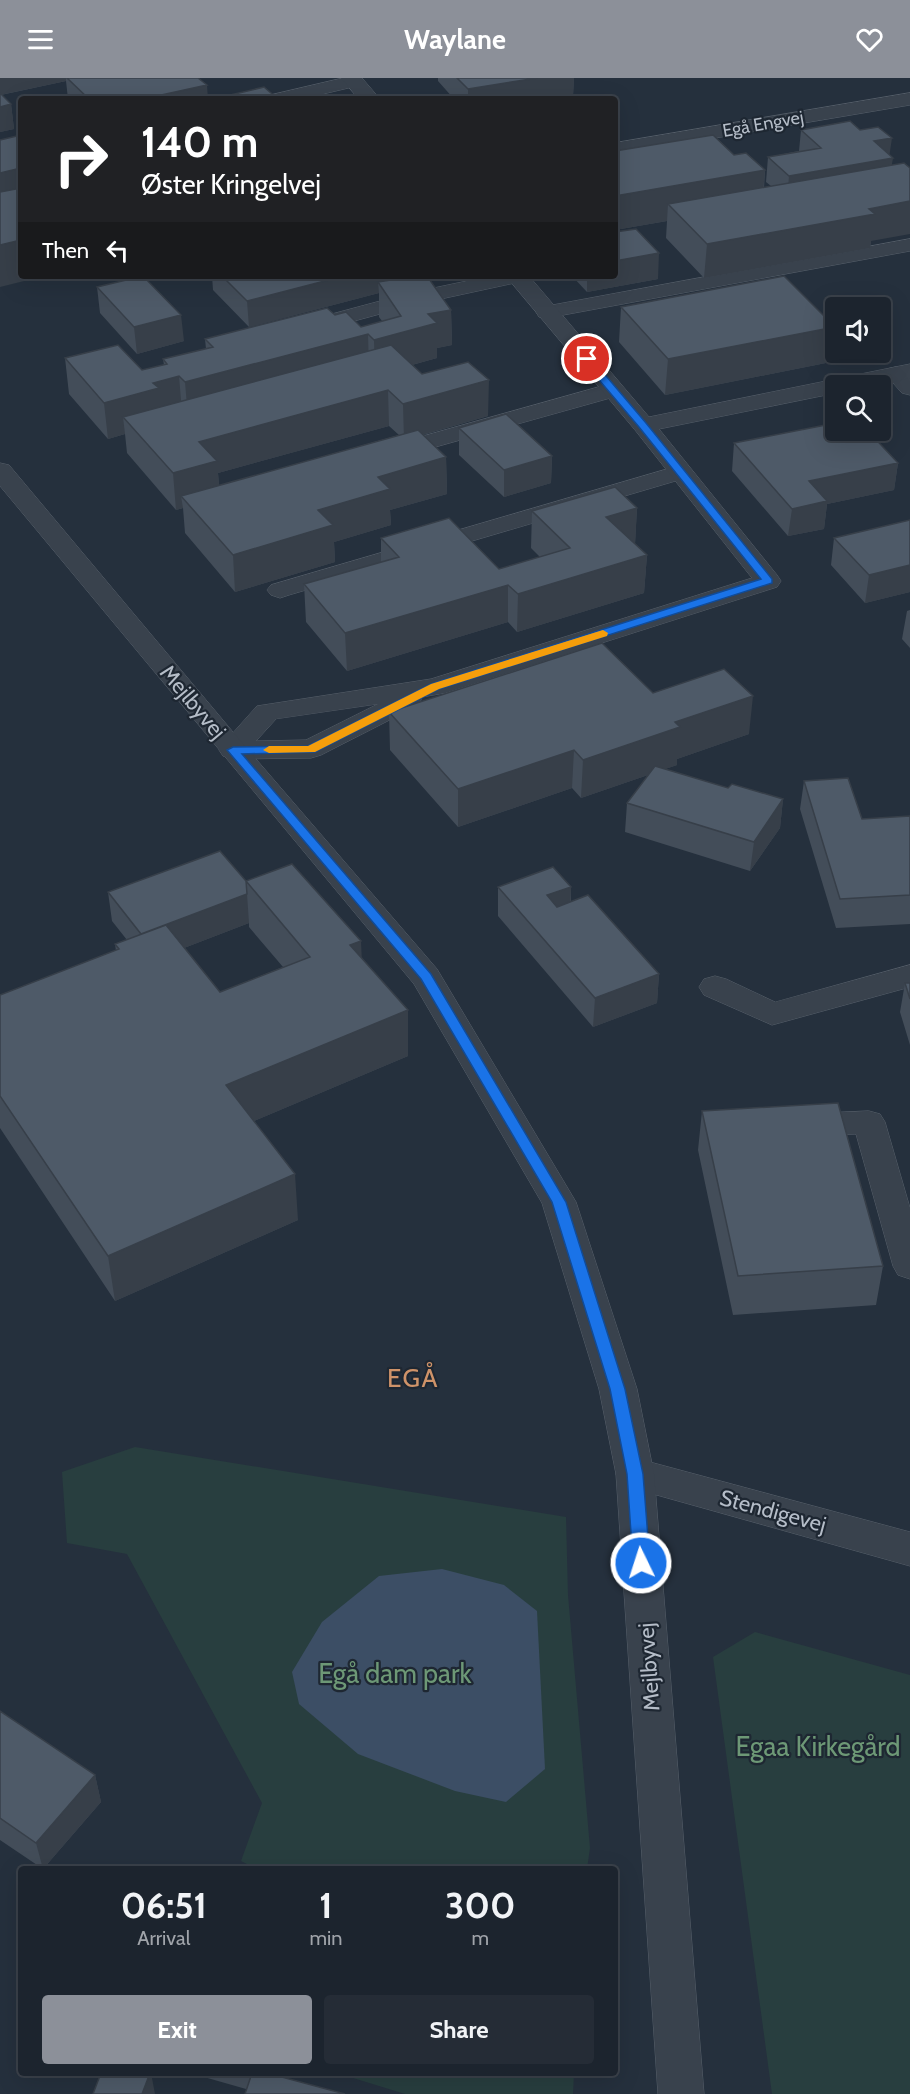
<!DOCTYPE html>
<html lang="en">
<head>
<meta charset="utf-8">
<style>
  :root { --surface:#1c242e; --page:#252c36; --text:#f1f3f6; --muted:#a0a4aa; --line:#3a414a; --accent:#8c9099 }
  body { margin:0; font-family:Cabin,sans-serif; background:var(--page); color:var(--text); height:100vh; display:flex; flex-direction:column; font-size:22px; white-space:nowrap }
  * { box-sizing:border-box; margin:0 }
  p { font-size:20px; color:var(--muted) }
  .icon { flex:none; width:33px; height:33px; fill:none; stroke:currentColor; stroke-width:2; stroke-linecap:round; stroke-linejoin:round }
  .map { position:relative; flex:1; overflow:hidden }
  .details { position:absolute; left:18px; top:1788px; width:600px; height:210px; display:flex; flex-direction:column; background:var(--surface); border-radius:6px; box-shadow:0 6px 24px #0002,0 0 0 2px var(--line) }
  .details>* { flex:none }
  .top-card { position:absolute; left:18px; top:18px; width:600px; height:183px; border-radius:6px; box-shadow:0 6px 24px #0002,0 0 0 2px var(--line); background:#202124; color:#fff; overflow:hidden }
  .tools { position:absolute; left:825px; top:219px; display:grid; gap:12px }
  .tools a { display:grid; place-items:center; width:66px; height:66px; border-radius:6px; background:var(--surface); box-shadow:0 6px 24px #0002,0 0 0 2px var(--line); font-size:30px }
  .pin { position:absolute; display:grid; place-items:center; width:51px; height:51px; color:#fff; margin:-26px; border:3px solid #fff; border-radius:50%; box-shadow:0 2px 6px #0007 }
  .me { position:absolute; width:66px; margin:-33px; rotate:356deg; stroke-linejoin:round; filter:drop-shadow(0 0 4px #0008) }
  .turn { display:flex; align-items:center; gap:21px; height:126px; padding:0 24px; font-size:27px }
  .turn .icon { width:78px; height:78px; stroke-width:2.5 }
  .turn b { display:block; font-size:42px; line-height:51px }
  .then { display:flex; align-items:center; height:57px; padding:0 24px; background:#0003; gap:12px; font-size:22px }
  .eta { display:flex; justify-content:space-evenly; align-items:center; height:102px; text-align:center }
  .eta b { font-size:36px; font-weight:700; line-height:42px }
  .cta { display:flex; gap:12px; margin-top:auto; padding:12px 24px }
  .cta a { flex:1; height:69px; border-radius:6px; background:var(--accent); color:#fff; font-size:24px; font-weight:700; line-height:69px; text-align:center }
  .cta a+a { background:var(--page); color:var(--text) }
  header { display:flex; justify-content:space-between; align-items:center; height:78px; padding:0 24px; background:var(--accent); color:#fff; font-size:27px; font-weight:700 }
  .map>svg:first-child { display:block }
</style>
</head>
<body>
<header><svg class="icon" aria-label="menu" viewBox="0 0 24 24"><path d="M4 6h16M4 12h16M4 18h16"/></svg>Waylane<svg class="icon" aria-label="heart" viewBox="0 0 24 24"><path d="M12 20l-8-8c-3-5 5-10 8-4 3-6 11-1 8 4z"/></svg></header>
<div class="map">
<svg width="910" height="2016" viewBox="0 0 910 2016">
  <rect width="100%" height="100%" fill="#25303d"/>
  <path fill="#283e3f" d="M 135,1369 L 566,1439 L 568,1517 L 590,1770 L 587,1791 L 257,1791 L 241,1783 L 262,1725 L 127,1476 L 67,1465 L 62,1394 Z
    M 755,1554 L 910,1597 L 910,2016 L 772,2016 L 713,1579 Z
    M 337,1995 L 574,1995 L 573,2016 L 405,2016 Z"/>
  <path fill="#3c4e65" d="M 442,1491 L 504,1507 L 537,1533 L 545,1691 L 506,1724 L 455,1713 L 358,1676 L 299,1626 L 292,1594 L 322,1544 L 379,1498 Z"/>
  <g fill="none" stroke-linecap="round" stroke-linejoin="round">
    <g stroke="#57606b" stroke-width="1">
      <path id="service" d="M 343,0 L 361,0 L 363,3 L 361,7 L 302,21 L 269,21 L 271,17 Z
        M 910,161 L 910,173 L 547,240 L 539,239 L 536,234 L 539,229 L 547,228 Z
        M 491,198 L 527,199 L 524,203 L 413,227 L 310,255 L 302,254 L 299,249 L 302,244 L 410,215 Z
        M 896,289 L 904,291 L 910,297 L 910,317 L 902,315 L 885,296 L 888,291 Z
        M 613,305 L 621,307 L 624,312 L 621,317 L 389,382 L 381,380 L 377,375 L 381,370 Z
        M 681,387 L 689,389 L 693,394 L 689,399 L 289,517 L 280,520 L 271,517 L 267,512 L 271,507 Z
        M 869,1033 L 880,1036 L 885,1044 L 910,1130 L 910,1201 L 898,1197 L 893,1188 L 856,1056 L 802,1058 L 791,1055 L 786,1047 L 791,1039 L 802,1036 Z"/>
    </g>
    <g stroke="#57606b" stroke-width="1">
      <path id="minor" d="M 341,0 L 362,0 L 380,21 L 359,21 Z
        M 910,15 L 910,27 L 615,77 L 615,65 Z
        M 506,198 L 529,198 L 649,339 L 910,286 L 910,300 L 874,308 L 836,308 L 836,315 L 659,351 L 777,497 L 781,503 L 777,509 L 445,615 L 422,619 L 419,627 L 321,677 L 311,680 L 233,681 L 223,678 L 219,672 L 223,666 L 257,628 L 431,601 L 752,500 L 635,352 ZM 378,626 L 306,662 L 256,663 L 276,641 Z
        M 910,887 L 910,909 L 772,947 L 704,917 L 699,909 L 704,901 L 715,898 L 726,901 L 775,924 Z
        M 635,1380 L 910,1454 L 910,1488 L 621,1407 L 616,1396 L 621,1385 Z"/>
    </g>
    <g stroke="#57606b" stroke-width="1">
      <path id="tertiary" d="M 0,385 L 9,387 L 243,666 L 437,891 L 576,1124 L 637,1311 L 654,1396 L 704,2016 L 658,2016 L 616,1396 L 599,1311 L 542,1125 L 414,906 L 0,408 Z"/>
    </g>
    <use href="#service" fill="#39424d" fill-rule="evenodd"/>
    <use href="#minor" fill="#39424d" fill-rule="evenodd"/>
    <use href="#tertiary" fill="#39424d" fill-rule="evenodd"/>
  </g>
  <path fill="#434d59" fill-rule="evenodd" d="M 0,0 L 198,0 L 208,21 L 68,21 L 66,3 L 1,17 L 11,26 L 14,51 L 0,54 Z
    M 438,0 L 574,0 L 573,18 L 556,21 L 454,21 L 438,3 Z
    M 850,43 L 871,163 L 870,170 L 704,200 L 666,160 L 667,143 L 615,152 L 734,77 L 765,92 L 764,110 L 771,108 L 766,104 L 768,79 L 799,73 L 801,52 Z
    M 212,198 L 408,198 L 408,199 L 451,232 L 452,267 L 437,270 L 437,280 L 412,287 L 422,296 L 488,338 L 423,357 L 446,379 L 447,416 L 390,432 L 391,447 L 334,464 L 335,484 L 235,514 L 185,455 L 183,430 L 176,432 L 127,375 L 125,356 L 108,361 L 69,316 L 65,280 L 142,292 L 164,287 L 163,281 L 206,271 L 205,261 L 335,237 L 361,249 L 382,243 L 379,239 L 379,215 L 249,249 L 213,212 ZM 389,348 L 399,357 L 219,408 L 218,395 Z
    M 572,198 L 615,198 L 658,201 L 587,214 Z
    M 97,209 L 184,263 L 137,276 L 100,235 Z
    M 621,229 L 831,284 L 665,317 L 619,264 Z
    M 459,350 L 552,378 L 551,405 L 504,419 L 459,377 Z
    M 734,365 L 898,385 L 894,412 L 827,426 L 824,451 L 788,458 L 732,393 Z
    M 637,430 L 635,466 L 647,477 L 644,515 L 517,554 L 508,544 L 347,593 L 306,544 L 304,506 L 381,484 L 381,460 L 499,491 L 540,479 L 531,470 L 532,433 Z
    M 910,442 L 910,514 L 865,525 L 831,487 L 834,460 Z
    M 910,532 L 910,570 L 902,561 L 907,533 Z
    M 653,615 L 749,656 L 677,681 L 677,687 L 665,691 L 728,710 L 783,721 L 780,750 L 750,793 L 625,754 L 627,725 L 648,697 L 581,720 L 572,710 L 458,749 L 390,672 L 389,634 Z
    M 804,703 L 862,741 L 910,738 L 910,846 L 836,850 L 800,731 Z
    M 246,803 L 361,880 L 408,978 L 254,1043 L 298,1142 L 115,1223 L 0,1050 L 0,917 L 116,873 L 115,866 L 127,862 L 112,843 L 108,814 ZM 249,845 L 249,849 L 283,889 L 220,914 L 184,870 Z
    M 498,809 L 571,809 L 571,823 L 659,896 L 657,925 L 593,949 L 498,838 Z
    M 905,905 L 910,905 L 910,967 L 900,934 Z
    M 702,1033 L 883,1188 L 876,1227 L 733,1237 L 698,1072 Z
    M 0,1633 L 95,1697 L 101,1724 L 43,1791 L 0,1762 Z
    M 190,1995 L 279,1995 L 246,2011 Z"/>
  <path fill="#373f49" d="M 0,0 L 66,0 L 66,3 L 0,17 Z
    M 537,0 L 574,0 L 573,18 L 556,21 L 468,21 L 468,11 Z
    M 207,7 L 208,21 L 143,21 Z
    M 11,26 L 14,51 L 0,54 L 0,29 Z
    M 892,60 L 889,80 L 893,80 L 889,104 L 787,123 L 789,98 L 874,63 Z
    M 21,90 L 21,125 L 0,130 L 0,95 Z
    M 765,92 L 762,126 L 668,126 L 667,143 L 615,152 L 615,118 Z
    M 910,123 L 910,156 L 871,163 L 870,170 L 704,200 L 707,166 L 869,131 Z
    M 21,162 L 21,198 L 44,198 L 0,209 L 0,167 Z
    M 659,175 L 658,201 L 587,214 L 587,198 L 615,198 L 615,183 Z
    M 344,198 L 408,198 L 408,208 L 378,204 L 379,215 L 249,249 L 247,223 Z
    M 451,232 L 452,267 L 437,270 L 437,280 L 375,297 L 374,262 L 428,236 Z
    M 181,237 L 184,263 L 137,276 L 134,249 Z
    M 835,249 L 831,284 L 665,317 L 668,281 Z
    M 368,256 L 369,291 L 188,340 L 185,304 Z
    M 179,298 L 182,334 L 123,339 L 125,356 L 108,361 L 104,325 L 153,305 Z
    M 489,302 L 488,338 L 404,362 L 403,326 Z
    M 388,312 L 389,348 L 218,395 L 220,419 L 181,418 L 183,430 L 176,432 L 173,395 L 199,364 Z
    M 552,378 L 551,405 L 504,419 L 504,392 Z
    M 446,379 L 447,416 L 390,432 L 391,447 L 334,464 L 335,484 L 235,514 L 233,477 L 378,399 Z
    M 898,385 L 894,412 L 827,426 L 824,451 L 788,458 L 792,431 L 809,403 Z
    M 637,430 L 635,467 L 606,439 Z
    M 647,477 L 644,515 L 517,554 L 518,516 Z
    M 910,487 L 910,514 L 865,525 L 869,497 Z
    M 508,507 L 508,544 L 347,593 L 345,555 Z
    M 753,618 L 749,656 L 677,681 L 677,687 L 581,720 L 583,682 L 675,644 Z
    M 574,672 L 572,710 L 458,749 L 458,711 Z
    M 783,721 L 780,750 L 750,793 L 754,764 Z
    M 571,809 L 570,838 L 546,846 L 547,817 Z
    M 247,816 L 249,845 L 145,885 L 141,856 Z
    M 361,863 L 363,908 L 350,867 Z
    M 659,896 L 657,925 L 593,949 L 595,920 Z
    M 408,932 L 408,978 L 230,1053 L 226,1007 Z
    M 295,1096 L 298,1142 L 115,1223 L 108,1178 Z
    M 95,1697 L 101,1724 L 43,1791 L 36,1765 Z
    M 150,1995 L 151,1995 L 155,2016 L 142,2016 Z"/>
  <path fill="#4e5a68" stroke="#373f49" stroke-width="1.5" d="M 67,0 L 198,0 L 207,7 L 143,21 L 89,21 Z
    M 457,0 L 537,0 L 468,11 Z
    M 264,9 L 278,21 L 224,21 L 222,19 Z
    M 0,15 L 11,26 L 0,29 Z
    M 850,43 L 860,52 L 878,49 L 892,60 L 874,63 L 893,80 L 789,98 L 768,79 L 821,70 L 801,52 Z
    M 21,57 L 21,90 L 0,95 L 0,62 Z
    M 713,57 L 734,77 L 746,75 L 765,92 L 615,118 L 615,73 Z
    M 904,85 L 910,90 L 910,123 L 869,131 L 875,136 L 707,166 L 668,126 Z
    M 21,110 L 21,162 L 0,167 L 0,114 Z
    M 636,151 L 659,175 L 615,183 L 615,154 Z
    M 143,198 L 181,237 L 134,249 L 97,209 Z
    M 222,198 L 344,198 L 247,223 Z
    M 416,198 L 427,198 L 451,232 L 428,236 L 437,245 L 374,262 L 368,256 L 185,304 L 179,298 L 153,305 L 159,310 L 104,325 L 65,280 L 118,267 L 142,292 L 167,286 L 163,281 L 213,269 L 205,261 L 327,230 L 335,237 L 346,234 L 361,249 L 401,238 L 378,204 Z
    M 784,198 L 835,249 L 668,281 L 621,229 Z
    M 391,267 L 422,296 L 468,284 L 489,302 L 403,326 L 388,312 L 199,364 L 217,383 L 173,395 L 123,339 Z
    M 506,336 L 552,378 L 504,392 L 459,350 Z
    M 836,345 L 836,352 L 867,352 L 898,385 L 809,403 L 827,423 L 792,431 L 734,365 Z
    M 418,352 L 446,379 L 378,399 L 390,411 L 318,432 L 333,447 L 233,477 L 181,418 Z
    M 615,409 L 637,430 L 606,439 L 647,477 L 518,516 L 508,507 L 345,555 L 304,506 L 399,479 L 381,460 L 449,440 L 499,491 L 570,470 L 532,433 Z
    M 910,442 L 910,487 L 869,497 L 834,460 Z
    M 602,565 L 653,615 L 724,591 L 753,618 L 675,644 L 680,649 L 583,682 L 574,672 L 458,711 L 389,634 Z
    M 655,688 L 728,710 L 732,706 L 783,721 L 754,764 L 627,725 Z
    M 848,700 L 862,741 L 910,738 L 910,817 L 840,821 L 804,703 Z
    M 220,773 L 246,803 L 247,816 L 141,856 L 108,814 Z
    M 292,786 L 361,863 L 350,867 L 408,932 L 226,1007 L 295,1096 L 108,1178 L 0,1018 L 0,917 L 119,871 L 115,866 L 166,847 L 220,914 L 310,879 L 246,803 Z
    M 553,789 L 571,809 L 547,817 L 557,829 L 588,817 L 659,896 L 595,920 L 498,809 Z
    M 905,905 L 910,905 L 910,921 Z
    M 838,1025 L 883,1188 L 738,1198 L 702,1033 Z
    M 0,1633 L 95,1697 L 36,1765 L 0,1740 Z
    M 101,1995 L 150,1995 L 142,2016 L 93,2016 Z
    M 235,1995 L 252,1995 L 250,1999 Z
    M 252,1995 L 267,1995 L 345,2016 L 245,2016 Z"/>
  <path fill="#1a73e8" stroke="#114b97" stroke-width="1.5" d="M 583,279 L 590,279 L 646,345 L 772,501 L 772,505 L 439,611 L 315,674 L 242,676 L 431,896 L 566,1124 L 625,1311 L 643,1396 L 650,1485 L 647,1490 L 641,1492 L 636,1490 L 633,1485 L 627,1396 L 610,1311 L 552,1124 L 421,901 L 227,672 L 233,669 L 308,668 L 431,606 L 761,501 L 639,349 L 583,283 Z"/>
  <path fill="#f59e0b" d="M 603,552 L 608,555 L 607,558 L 439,611 L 315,674 L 269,675 L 263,672 L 269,668 L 308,668 L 431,606 Z"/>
  <g text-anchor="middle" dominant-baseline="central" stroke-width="4.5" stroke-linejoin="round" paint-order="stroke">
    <g font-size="18" fill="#b5bdc8" stroke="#1e2732">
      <text transform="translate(763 46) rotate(-10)">Egå Engvej</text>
    </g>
    <g font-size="22" fill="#b5bdc8" stroke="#1e2732">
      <text transform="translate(193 624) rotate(50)">Mejlbyvej</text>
      <text transform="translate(773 1433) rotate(15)">Stendigevej</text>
      <text transform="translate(649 1589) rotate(-94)">Mejlbyvej</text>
    </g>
    <g font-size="26" letter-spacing="1.5" fill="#cf9369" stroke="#1e2732">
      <text x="413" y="1300">EGÅ</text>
    </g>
    <g font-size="27" fill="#6d9876" stroke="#1e2732">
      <text x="395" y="1595">Egå dam park</text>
      <text x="818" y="1668">Egaa Kirkegård</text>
    </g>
  </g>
</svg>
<div class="tools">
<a><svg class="icon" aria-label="sound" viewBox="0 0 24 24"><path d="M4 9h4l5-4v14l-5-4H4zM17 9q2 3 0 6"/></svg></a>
<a><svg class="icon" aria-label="search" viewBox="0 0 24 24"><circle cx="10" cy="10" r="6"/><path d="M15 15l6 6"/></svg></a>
</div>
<div class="pin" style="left:587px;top:281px;background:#d93025"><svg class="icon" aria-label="arrive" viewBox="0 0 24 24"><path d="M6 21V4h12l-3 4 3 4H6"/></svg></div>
<svg class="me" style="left:641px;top:1485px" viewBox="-20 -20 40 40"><circle r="17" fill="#1a73e8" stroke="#fff" stroke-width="3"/><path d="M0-11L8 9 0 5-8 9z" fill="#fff"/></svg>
<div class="top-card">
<div class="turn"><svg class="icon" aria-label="right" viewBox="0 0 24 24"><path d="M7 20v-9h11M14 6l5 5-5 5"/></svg><div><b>140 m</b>Øster Kringelvej</div></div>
<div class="then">Then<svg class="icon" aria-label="left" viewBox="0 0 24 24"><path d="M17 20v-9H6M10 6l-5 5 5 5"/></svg></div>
</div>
<section class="details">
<div class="eta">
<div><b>06:51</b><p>Arrival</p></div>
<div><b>1</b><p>min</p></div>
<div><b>300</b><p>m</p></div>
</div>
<div class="cta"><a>Exit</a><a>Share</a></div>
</section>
</div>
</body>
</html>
